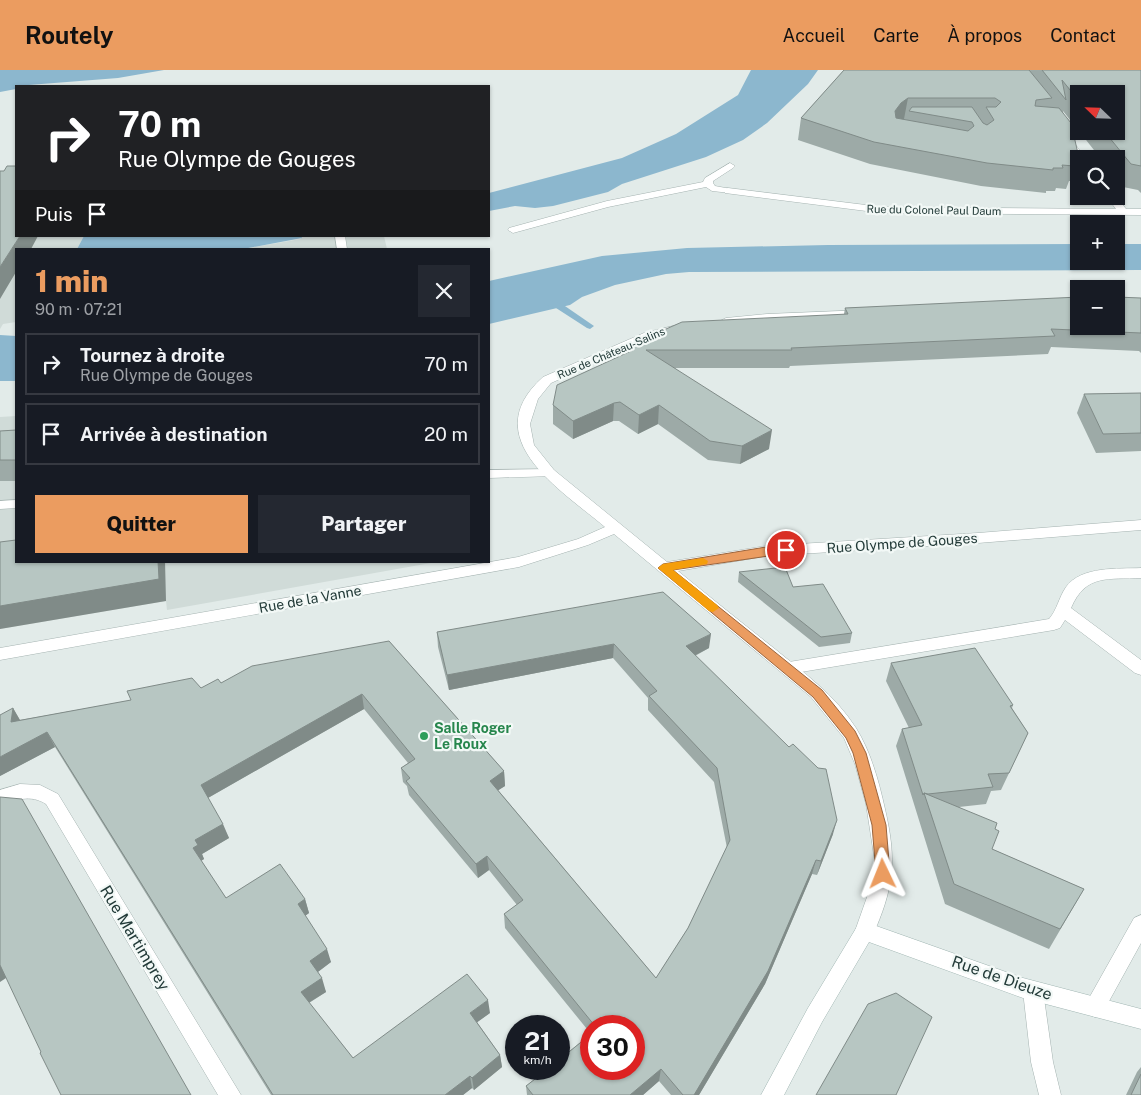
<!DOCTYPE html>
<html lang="fr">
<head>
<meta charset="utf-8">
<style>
  :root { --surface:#171b24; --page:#242831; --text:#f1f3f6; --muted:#9ea1a6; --line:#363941; --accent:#eb9c60 }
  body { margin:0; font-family:"Public Sans",sans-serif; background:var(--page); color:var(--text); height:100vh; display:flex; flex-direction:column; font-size:19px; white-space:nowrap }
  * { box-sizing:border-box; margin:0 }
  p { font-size:16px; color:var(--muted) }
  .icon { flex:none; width:28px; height:28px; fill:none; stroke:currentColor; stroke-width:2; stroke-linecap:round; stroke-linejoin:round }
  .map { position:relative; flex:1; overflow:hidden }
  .panel { position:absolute; left:15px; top:178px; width:475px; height:315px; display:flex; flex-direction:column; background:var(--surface); border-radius:0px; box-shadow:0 1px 4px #0004 }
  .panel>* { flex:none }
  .guide { position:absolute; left:15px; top:15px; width:475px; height:152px; border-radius:0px; box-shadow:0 1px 4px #0004; background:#202124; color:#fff; overflow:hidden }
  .needle { width:32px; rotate:293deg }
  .controls { position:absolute; left:1070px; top:15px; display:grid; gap:10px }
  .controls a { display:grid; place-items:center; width:55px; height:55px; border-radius:0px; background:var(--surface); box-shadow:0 1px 4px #0004; font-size:25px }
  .speed { position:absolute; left:505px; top:945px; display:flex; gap:10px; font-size:25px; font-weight:700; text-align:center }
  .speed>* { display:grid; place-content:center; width:65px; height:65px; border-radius:50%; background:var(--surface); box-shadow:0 1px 4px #0004; line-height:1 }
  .speed small { font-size:12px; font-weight:400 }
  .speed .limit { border:8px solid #d22; background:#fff; color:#111 }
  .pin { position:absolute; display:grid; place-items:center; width:42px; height:42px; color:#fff; margin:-21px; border:2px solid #fff; border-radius:50%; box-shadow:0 1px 5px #0007 }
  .me { position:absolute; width:55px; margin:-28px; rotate:358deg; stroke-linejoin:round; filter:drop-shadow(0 0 4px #0008) }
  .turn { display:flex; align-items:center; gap:18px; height:105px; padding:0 20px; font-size:22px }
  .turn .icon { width:65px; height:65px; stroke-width:2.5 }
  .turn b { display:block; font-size:35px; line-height:42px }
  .then { display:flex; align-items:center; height:48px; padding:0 20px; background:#0003; gap:10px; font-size:19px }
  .round { display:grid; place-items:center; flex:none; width:52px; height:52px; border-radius:0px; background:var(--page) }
  .headline { display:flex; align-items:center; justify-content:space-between; height:85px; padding:0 20px }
  h1 { font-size:30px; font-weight:800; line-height:38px; color:var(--accent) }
  .button { display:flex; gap:10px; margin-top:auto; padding:10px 20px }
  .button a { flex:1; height:58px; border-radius:0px; background:var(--accent); color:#111; font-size:20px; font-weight:800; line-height:58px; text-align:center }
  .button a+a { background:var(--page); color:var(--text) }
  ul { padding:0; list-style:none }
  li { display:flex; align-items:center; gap:15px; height:62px; margin:0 10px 8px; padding:0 10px; border:2px solid var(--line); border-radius:0px }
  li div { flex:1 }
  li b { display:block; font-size:19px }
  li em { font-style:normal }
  header { display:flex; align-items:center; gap:30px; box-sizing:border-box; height:70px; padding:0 25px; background:var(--accent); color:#111 }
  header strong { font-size:24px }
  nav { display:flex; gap:28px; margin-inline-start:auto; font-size:18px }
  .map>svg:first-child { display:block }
</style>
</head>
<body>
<header>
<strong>Routely</strong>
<nav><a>Accueil</a><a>Carte</a><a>À propos</a><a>Contact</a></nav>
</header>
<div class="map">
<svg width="1141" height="1025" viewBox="0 0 1141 1025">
  <rect width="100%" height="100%" fill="#e2ebe9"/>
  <path fill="#d0dbd8" d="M 0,119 L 16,166 L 84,166 L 77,179 L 16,179 L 16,252 L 3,254 L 0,259 Z
    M 301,166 L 384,166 L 387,179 L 243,179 L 301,169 Z
    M 16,346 L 16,491 L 442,491 L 167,540 L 166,531 L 0,559 L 0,347 Z"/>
  <path fill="#8cb7ce" d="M 0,0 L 164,0 L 118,8 L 16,16 L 16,19 L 0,22 Z
    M 751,0 L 818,0 L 808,14 L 767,53 L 743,70 L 706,87 L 622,114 L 608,122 L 553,136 L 535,138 L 515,136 L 489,141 L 489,123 L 622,88 L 676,64 L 738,25 Z
    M 84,166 L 301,166 L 302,168 L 243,179 L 77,179 Z
    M 1079,174 L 1079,191 L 1116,191 L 1116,174 L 1141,174 L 1141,200 L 689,202 L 666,204 L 615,215 L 582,227 L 570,235 L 489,254 L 489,211 L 602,186 L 687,178 L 828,175 Z
    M 0,265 L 16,266 L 16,311 L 0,311 Z"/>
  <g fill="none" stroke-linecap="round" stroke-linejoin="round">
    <path fill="#8cb7ce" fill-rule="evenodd" d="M 548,230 L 562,234 L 594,256 L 590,259 L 587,258 L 556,238 L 545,235 L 544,233 Z"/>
    <g stroke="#a5b3b1" stroke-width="1">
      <path id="lane" d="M 730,93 L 735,96 L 733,98 L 713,111 L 713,113 L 715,116 L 731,119 L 731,123 L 712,121 L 706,117 L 608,137 L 513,163 L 508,160 L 509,158 L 607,131 L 703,112 L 705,108 Z
        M 335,166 L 345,166 L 347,179 L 337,179 Z
        M 549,399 L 554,400 L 556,403 L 554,406 L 489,408 L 489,400 Z
        M 16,430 L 16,438 L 0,439 L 0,431 Z
        M 1141,498 L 1141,508 C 1109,510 1086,503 1071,538 L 1141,590 L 1141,605 L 1135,603 L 1065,550 L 1060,558 L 1054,560 L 789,604 L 783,602 L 781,598 L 783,594 L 789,592 L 1049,549 C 1057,540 1059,527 1066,517 C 1081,496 1118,499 1141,498 Z
        M 1141,845 L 1141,873 L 1102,944 L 1095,947 L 1088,944 L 1085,937 L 1088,930 L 1134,848 Z"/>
    </g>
    <g stroke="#a5b3b1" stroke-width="1">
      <path id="street" d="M 1066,65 L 1069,66 L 1086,89 L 1079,89 L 1079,91 L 1062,68 Z
        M 728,118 L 882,137 L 1116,139 L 1106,126 L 1116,126 L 1126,139 L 1141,139 L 1141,145 L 882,143 L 725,123 L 725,119 Z
        M 865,240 L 869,241 L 871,243 L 869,245 L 726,254 L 720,251 L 726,248 L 767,244 Z
        M 686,253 L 692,256 L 690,258 L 652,268 L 551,313 L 538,329 L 530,354 L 534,375 L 554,400 L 667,492 L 766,476 L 978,463 L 1141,450 L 1141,460 L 978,473 L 766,486 L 678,501 C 710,527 742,553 775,579 C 804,603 835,625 856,658 C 871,682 879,712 885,739 C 897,791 894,818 872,867 L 865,870 L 858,867 L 855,861 L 872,813 L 875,792 L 866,734 L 855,694 L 844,668 L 811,627 L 614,464 L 588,475 L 519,497 L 0,590 L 0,578 L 518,487 L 578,469 L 605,457 C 561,420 475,368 543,307 L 644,263 Z
        M 20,714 L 40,715 L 58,724 L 241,1025 L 218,1025 L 46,734 C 30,724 16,730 0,735 L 0,720 Z
        M 1033,911 L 1040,914 L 1043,921 L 1053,992 L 1061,1025 L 1039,1025 L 1031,992 L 1023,921 L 1026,914 Z"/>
    </g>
    <g stroke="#a1b6b3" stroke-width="1">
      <path id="secondary" d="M 865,852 L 1023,908 L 1141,939 L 1141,959 L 1023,928 L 869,872 L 822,952 L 784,1025 L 761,1025 L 808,938 L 858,855 Z"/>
    </g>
    <use href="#lane" fill="#fff" fill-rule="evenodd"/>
    <use href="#street" fill="#fff" fill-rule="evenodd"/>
    <use href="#secondary" fill="#fff" fill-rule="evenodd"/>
  </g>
  <path fill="#9daaa7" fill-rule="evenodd" d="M 844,0 L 1141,0 L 1141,123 L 1138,120 L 1123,117 L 1116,109 L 1116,89 L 1101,89 L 1079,61 L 1116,61 L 1079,24 L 1079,61 L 1063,41 L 1063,42 L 1079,88 L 1072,111 L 1069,111 L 1066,119 L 1056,118 L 1055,121 L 1046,121 L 1046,123 L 981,116 L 870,94 L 798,70 L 801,48 Z
    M 1141,228 L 1141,283 L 1139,281 L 1051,277 L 1048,284 L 790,296 L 789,298 L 675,298 L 769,379 L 740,394 L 708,390 L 658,354 L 638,364 L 619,351 L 613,351 L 573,369 L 553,354 L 553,335 L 618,287 L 618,280 L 844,244 L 845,238 Z
    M 1141,323 L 1141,381 L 1096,383 L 1077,343 L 1084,324 Z
    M 16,360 L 16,411 L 0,411 L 0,361 Z
    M 739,502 L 793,517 L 852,563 L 850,573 L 819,577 L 738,512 Z
    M 437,562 L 709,578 L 695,586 L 833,764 L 817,805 L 812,804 L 765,914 L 699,1025 L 671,1025 L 659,1011 L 643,1025 L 527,1025 L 526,1016 L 591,964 L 505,858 L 504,844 L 517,835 L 489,800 L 478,808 L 409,725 L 407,716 L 403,712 L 401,698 L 408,693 L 364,639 L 208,728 L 229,768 L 202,784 L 204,789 L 201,791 L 226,828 L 305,829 L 309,843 L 305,846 L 331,892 L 318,902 L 326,922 L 309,933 L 353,988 L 490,943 L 477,952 L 500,985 L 502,997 L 474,1020 L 472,1018 L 463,1025 L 271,1025 L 55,677 L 0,706 L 13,638 L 20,650 L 201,618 L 389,571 L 504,701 L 505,716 L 498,720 L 656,908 L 688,858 L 727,778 L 714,712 L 648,640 L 648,628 L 613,588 L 449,620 L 438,577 ZM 591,956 L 634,956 L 591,999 Z
    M 891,593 L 1013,635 L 1012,638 L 1028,663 L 1001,720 L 991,721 L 986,734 L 959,737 L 995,759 L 992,779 L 1084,819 L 1049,879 L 945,834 L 896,676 L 902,659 L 909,658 L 886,611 Z
    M 1141,997 L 1141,1025 L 1126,1025 L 1137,1002 Z"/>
  <path fill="#808b88" d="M 908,28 L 904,49 L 896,55 L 895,41 L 901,33 Z
    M 20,166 L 38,166 L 31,179 L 16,179 L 16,202 L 0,229 L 0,197 Z
    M 614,333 L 613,351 L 573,369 L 573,351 Z
    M 659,335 L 658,354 L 638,364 L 639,345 Z
    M 772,360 L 769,379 L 740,394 L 742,376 Z
    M 158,491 L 165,491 L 166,531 L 0,559 L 0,536 Z
    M 711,564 L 709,578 L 684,591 L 686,576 Z
    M 614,574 L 613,588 L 449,620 L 447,605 Z
    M 362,624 L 364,639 L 206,729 L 201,715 Z
    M 13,638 L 21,652 L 11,652 Z
    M 47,662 L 55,677 L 0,706 L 0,687 Z
    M 504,701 L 505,716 L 491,725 L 490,711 Z
    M 837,750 L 833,764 L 817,805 L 821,791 Z
    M 223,754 L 229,768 L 202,784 L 204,789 L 199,792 L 193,778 L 195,770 Z
    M 487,786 L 489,800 L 478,808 L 476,794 Z
    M 816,790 L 812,804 L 765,914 L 699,1025 L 694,1025 Z
    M 305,829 L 309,843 L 302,848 L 298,834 Z
    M 327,879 L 331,892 L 315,904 L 310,891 Z
    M 0,894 L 9,906 L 0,912 Z
    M 322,908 L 326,922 L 305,935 L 301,922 Z
    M 488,930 L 490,943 L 472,956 L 470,943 Z
    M 500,985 L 502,997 L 474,1020 L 472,1008 Z
    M 661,999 L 659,1011 L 643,1025 L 630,1025 Z
    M 470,1006 L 472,1018 L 463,1025 L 445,1025 Z"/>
  <path fill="#b7c6c2" stroke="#808b88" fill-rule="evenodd" d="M 844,0 L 1029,0 L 1052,28 L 1036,30 L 1035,36 L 1059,38 L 1071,53 L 1079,88 L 1072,88 L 1074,96 L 1062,95 L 1063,98 L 1053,98 L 1053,100 L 987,93 L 874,72 L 801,48 ZM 908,28 L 995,28 L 1001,32 L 996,37 L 986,37 L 994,50 L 987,55 L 983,53 L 972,37 L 912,37 L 909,41 L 972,52 L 974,56 L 968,61 L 896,48 L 895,41 L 901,33 Z
    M 1042,0 L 1141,0 L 1141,96 L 1131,94 L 1104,61 L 1116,61 L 1116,24 L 1079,24 L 1079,31 L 1062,10 L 1066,30 Z
    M 7,96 L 16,96 L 16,166 L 20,166 L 0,197 L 0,101 L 4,101 Z
    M 1079,227 L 1079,256 L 1116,256 L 1116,227 L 1141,228 L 1141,263 L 1051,259 L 1055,266 L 791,278 L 792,280 L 646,280 L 772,360 L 742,376 L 710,371 L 659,335 L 639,345 L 620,332 L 614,333 L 573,351 L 553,335 L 557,315 L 633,280 L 618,280 L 682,252 L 848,244 L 845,238 Z
    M 1141,323 L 1141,363 L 1103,364 L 1084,324 Z
    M 16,360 L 16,390 L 0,390 L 0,361 Z
    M 16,470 L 16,491 L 158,491 L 159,509 L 0,536 L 0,472 Z
    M 785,497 L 793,517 L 823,514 L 852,563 L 821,567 L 739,502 Z
    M 663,522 L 711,564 L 686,576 L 789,677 L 793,674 L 818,698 L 826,699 L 837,750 L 821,791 L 816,790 L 768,901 L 694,1025 L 683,1025 L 661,999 L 630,1025 L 533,1025 L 526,1016 L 548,999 L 559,999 L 559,990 L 591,964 L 591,999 L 634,999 L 634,956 L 595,956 L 504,844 L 523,830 L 487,786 L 476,794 L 406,711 L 410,708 L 401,698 L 415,689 L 362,624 L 201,715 L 223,754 L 195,770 L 198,775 L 193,778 L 226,828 L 280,794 L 305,829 L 298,834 L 327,879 L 310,891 L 322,908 L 301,922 L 353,988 L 467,904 L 488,930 L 470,943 L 500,985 L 472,1008 L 470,1006 L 445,1025 L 273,1025 L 47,662 L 0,687 L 0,645 L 13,638 L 11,652 L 131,630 L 127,621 L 192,608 L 201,618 L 218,609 L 221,613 L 252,596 L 389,571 L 504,701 L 490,711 L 656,908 L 688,858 L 730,770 L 717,698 L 649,626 L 657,621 L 614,574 L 447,605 L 437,562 Z
    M 975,578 L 1013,635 L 1010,636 L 1028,663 L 1009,703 L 988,704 L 993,717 L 928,724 L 924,723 L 923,725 L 902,659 L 922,655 L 891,593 Z
    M 924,723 L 997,753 L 995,759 L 999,761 L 992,779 L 1084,819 L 1060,859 L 954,814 Z
    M 0,727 L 22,729 L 191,1025 L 61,1025 L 40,983 L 41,982 L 0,895 Z
    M 896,923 L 932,947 L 896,1025 L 816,1025 L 868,934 Z
    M 1141,1004 L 1141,1025 L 1131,1025 Z"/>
  <path fill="#eb9c60" stroke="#99653e" d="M 786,476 L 789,477 L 791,480 L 789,483 L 673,500 L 822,620 L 855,661 L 866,683 L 886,755 L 890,804 L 888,809 L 883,811 L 878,809 L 876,804 L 872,755 L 853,683 L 846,668 L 813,627 L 658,498 L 663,494 L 766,477 Z"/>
  <path fill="#f59e0b" d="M 703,488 L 708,491 L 707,494 L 673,500 L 717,535 L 719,538 L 713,542 L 709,541 L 658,498 L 663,494 Z"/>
  <circle fill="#2e9e5b" stroke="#f2f8f6" stroke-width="2" cx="424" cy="666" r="5"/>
  <g text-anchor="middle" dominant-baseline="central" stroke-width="4.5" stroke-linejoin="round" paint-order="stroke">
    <g font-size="11" fill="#233b39" stroke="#f2f8f6">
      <text transform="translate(934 140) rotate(1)">Rue du Colonel Paul Daum</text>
      <text transform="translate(611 283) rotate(-23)">Rue de Château-Salins</text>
    </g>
    <g font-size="14" fill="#233b39" stroke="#f2f8f6">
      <text transform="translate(902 473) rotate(-4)">Rue Olympe de Gouges</text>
      <text transform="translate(310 529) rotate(-10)">Rue de la Vanne</text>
    </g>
    <g font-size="14" font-weight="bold" fill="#27864d" stroke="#f2f8f6" text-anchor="start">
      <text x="434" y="658">Salle Roger<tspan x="434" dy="16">Le Roux</tspan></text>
    </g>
    <g font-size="16" fill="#233b39" stroke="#f2f8f6">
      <text transform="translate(135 868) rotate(59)">Rue Martimprey</text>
      <text transform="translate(1002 908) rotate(19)">Rue de Dieuze</text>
    </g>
  </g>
</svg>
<div class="controls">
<a><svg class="needle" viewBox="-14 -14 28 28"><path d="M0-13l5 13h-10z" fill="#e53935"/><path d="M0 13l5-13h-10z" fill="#9ea1a6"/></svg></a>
<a><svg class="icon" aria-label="search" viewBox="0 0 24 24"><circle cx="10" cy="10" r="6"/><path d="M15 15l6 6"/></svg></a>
<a>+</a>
<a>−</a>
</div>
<div class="speed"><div>21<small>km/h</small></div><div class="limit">30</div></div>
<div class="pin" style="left:786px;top:480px;background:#d93025"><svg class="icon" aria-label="arrive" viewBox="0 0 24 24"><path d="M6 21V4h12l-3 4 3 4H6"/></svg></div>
<svg class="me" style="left:883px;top:804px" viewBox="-20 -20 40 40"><path d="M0-17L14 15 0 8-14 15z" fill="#eb9c60" stroke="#fff" stroke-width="4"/></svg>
<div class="guide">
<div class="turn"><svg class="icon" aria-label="right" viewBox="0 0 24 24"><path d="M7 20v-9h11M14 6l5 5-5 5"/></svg><div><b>70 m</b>Rue Olympe de Gouges</div></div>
<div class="then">Puis<svg class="icon" aria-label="arrive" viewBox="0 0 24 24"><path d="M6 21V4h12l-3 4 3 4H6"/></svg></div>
</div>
<section class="panel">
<div class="headline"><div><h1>1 min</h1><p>90 m · 07:21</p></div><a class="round"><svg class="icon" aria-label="close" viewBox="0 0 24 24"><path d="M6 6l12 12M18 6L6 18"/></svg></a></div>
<ul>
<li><svg class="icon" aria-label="right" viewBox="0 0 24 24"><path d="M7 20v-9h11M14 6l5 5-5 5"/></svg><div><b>Tournez à droite</b><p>Rue Olympe de Gouges</p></div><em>70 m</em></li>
<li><svg class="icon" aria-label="arrive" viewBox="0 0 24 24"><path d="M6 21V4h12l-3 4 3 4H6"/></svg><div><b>Arrivée à destination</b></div><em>20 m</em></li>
</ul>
<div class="button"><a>Quitter</a><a>Partager</a></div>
</section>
</div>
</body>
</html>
